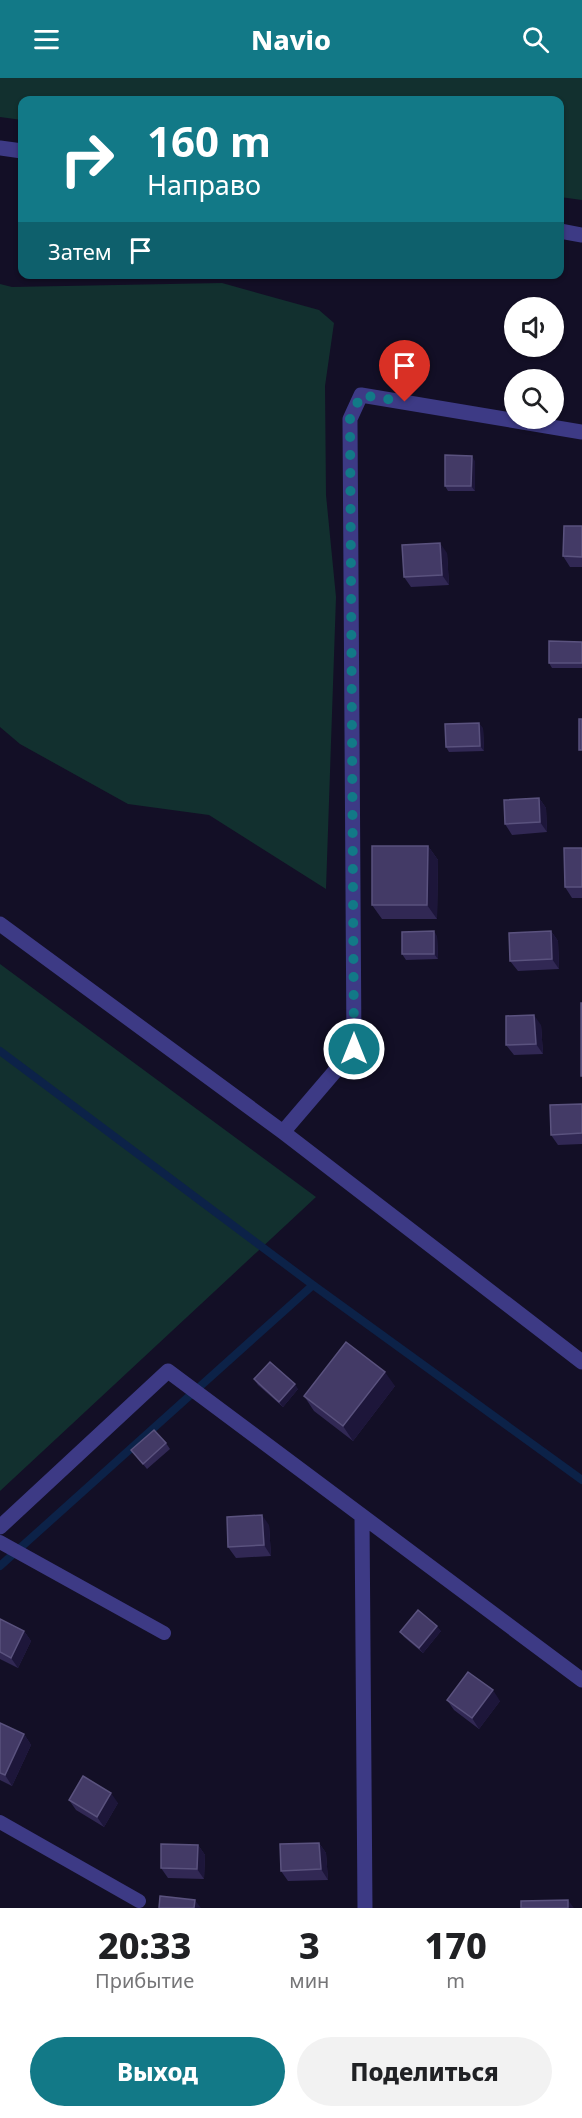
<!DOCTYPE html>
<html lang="ru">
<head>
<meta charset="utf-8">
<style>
  :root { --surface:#fff; --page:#f2f2f2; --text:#202124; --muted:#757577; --accent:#127987 }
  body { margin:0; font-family:"Noto Sans",sans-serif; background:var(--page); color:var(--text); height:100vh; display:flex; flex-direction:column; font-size:22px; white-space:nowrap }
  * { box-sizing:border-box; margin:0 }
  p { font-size:20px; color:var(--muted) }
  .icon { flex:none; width:33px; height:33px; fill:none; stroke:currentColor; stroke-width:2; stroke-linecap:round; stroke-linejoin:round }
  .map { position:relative; height:1830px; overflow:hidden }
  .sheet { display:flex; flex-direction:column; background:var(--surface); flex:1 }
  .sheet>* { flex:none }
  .guide { position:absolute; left:18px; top:18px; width:546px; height:183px; border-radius:12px; box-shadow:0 2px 4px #0004; background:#127987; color:#fff; overflow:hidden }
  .controls { position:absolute; left:504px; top:219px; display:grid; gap:12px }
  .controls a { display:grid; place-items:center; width:60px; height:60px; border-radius:50%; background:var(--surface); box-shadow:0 2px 4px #0004; font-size:30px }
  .pin { position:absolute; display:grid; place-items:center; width:51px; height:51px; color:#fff; margin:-62px -26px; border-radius:50% 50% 50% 0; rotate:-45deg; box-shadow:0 0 6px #0007 }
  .pin .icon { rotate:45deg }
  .me { position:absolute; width:66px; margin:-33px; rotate:0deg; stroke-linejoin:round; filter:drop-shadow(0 0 4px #0008) }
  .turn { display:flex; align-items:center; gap:21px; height:126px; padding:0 30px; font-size:27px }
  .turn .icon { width:78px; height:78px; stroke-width:2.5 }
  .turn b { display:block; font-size:42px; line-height:51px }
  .then { display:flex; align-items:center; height:57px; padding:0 30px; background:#0003; gap:12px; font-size:22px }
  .eta { display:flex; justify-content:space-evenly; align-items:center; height:102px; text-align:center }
  .eta b { font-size:36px; font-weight:800; line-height:42px }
  .primary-button { display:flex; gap:12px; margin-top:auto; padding:12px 30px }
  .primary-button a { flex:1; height:69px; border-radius:36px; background:var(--accent); color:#fff; font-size:24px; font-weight:800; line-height:69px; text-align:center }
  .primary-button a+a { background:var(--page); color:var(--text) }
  header { display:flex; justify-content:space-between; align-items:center; height:78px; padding:0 30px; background:var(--accent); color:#fff; font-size:27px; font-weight:800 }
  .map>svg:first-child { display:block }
</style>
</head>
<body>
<header><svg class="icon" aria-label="menu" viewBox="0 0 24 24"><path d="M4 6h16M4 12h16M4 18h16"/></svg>Navio<svg class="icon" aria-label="search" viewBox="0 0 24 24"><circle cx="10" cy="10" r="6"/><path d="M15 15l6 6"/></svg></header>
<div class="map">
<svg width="582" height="1830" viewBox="0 0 582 1830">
  <rect width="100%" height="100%" fill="#130f26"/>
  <path fill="#12302f" d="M 0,0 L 582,0 L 582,122 L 560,119 L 560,22 L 22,22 L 22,42 L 0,39 Z
    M 222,205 L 319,232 L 334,245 L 325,308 L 326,417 L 336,519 L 326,811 L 209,737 L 128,726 L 20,666 L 0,649 L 0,206 L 12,209 Z
    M 0,886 L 316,1119 L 0,1413 Z"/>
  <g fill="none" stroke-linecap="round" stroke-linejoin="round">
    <path stroke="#0c2248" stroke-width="8" d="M 0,973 L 313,1207 L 582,1402
      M 0,1488 L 313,1207"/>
    <path stroke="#3d3a85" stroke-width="14" d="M 0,1464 L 164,1555
      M 0,1744 L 139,1823"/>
    <path stroke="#3d3a85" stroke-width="15" d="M 0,70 L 22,73
      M 560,153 L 582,157
      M 0,846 L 283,1054 L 582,1284
      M 283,1054 L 354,971 L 350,341 L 361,317 L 582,354
      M 362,1439 L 365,1830
      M 0,1449 L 168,1293 L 582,1602"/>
  </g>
  <path fill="#312854" d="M 475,383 L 475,413 L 448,413 L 445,408 Z
    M 582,448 L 582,489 L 570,489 L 563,478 Z
    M 447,475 L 449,507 L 411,509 L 404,499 Z
    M 582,564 L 582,590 L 552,590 L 549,585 Z
    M 483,650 L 484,673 L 449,674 L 446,669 Z
    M 539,720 L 546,730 L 547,754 L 512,757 L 505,746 Z
    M 428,768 L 438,782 L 437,841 L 382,841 L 372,827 Z
    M 582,770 L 582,820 L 572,820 L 565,809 Z
    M 551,853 L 558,863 L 559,891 L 518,893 L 510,883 Z
    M 437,858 L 438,881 L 406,882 L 402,876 Z
    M 541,947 L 543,976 L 514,977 L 506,967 Z
    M 582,1026 L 582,1066 L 558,1067 L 551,1057 Z
    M 254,1301 L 298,1311 L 283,1329 L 258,1307 Z
    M 395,1308 L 353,1363 L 314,1333 L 304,1318 Z
    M 166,1365 L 170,1371 L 147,1391 L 131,1372 Z
    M 269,1447 L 271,1478 L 236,1480 L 228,1469 Z
    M 0,1541 L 24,1553 L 31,1563 L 18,1590 L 0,1581 Z
    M 441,1553 L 423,1575 L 404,1559 L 400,1554 Z
    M 447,1622 L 500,1623 L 479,1651 L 454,1632 Z
    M 0,1645 L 24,1656 L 31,1667 L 12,1708 L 0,1702 Z
    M 69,1722 L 118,1725 L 104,1749 L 76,1732 Z
    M 319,1765 L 326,1775 L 328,1802 L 288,1803 L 281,1793 Z
    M 198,1767 L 205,1777 L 204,1801 L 168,1800 L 161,1790 Z"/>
  <path fill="#1d163a" d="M 472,378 L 475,383 L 475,413 L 471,408 Z
    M 440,465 L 447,475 L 449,507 L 442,497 Z
    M 479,645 L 483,650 L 484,673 L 480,668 Z
    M 539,720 L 546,730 L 547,754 L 540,744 Z
    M 428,768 L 438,782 L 437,841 L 427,827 Z
    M 434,853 L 437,858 L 438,881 L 434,876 Z
    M 551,853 L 558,863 L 559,891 L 552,881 Z
    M 534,937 L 541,947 L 543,976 L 536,966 Z
    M 385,1294 L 395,1308 L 353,1363 L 343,1348 Z
    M 295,1306 L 298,1311 L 283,1329 L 279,1324 Z
    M 262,1437 L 269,1447 L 271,1478 L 264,1467 Z
    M 437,1548 L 441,1553 L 423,1575 L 419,1570 Z
    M 24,1553 L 31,1563 L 18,1590 L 11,1580 Z
    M 493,1612 L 500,1623 L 479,1651 L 472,1640 Z
    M 24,1656 L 31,1667 L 12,1708 L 5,1697 Z
    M 111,1715 L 118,1725 L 104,1749 L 97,1739 Z
    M 319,1765 L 326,1775 L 328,1802 L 321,1791 Z
    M 198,1767 L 205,1777 L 204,1801 L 197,1791 Z
    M 195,1822 L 201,1830 L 194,1830 Z
    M 568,1822 L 574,1830 L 568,1830 Z"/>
  <path fill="#433a66" stroke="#5a527e" stroke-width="1.5" d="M 445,377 L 472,378 L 471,408 L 445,408 Z
    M 564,448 L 582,448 L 582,479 L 563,478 Z
    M 440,465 L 442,497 L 404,499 L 402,467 Z
    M 549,563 L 582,564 L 582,585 L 549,585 Z
    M 579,641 L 582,641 L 582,672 L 579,672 Z
    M 479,645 L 480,668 L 446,669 L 445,646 Z
    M 539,720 L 540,744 L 505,746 L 504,722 Z
    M 372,768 L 428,768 L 427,827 L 372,827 Z
    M 564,770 L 582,770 L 582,809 L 565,809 Z
    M 434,853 L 434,876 L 402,876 L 402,854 Z
    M 551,853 L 552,881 L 510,883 L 509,855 Z
    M 581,925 L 582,925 L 582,998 L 581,998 Z
    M 534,937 L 536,966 L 506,967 L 506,938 Z
    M 582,1026 L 582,1055 L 551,1057 L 550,1027 Z
    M 346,1264 L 385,1294 L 343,1348 L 304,1318 Z
    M 270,1284 L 295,1306 L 279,1324 L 254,1301 Z
    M 154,1352 L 166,1365 L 143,1386 L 131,1372 Z
    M 262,1437 L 264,1467 L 228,1469 L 227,1439 Z
    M 418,1532 L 437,1548 L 419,1570 L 400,1554 Z
    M 0,1541 L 24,1553 L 11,1580 L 0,1574 Z
    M 468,1594 L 493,1612 L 472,1640 L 447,1622 Z
    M 0,1645 L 24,1656 L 5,1697 L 0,1695 Z
    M 83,1698 L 111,1715 L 97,1739 L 69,1722 Z
    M 319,1765 L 321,1791 L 281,1793 L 280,1766 Z
    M 161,1766 L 198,1767 L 197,1791 L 161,1790 Z
    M 160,1818 L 195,1822 L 194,1830 L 159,1830 Z
    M 568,1822 L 568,1830 L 521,1830 L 521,1823 Z"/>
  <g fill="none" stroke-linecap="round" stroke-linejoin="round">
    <path stroke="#127987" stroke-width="10" stroke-dasharray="0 18" d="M 354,971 L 350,341 L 361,317 L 405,324"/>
  </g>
</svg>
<div class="controls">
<a><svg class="icon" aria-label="sound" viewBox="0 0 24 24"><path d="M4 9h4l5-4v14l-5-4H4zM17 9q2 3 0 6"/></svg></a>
<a><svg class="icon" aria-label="search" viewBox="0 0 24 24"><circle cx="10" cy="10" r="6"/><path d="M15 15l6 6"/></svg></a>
</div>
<div class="pin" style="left:405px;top:324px;background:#d93025"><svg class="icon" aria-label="arrive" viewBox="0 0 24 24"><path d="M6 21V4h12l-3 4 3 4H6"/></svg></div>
<svg class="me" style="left:354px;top:971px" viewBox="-20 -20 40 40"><circle r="17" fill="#127987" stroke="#fff" stroke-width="3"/><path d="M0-11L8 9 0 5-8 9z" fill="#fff"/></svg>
<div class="guide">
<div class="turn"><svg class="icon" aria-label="right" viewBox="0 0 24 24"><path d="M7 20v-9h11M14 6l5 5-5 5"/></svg><div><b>160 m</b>Направо</div></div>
<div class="then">Затем<svg class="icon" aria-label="arrive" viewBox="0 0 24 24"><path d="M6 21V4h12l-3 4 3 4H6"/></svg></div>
</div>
</div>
<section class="sheet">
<div class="eta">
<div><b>20:33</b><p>Прибытие</p></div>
<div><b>3</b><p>мин</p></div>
<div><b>170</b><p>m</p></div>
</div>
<div class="primary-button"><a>Выход</a><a>Поделиться</a></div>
</section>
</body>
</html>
